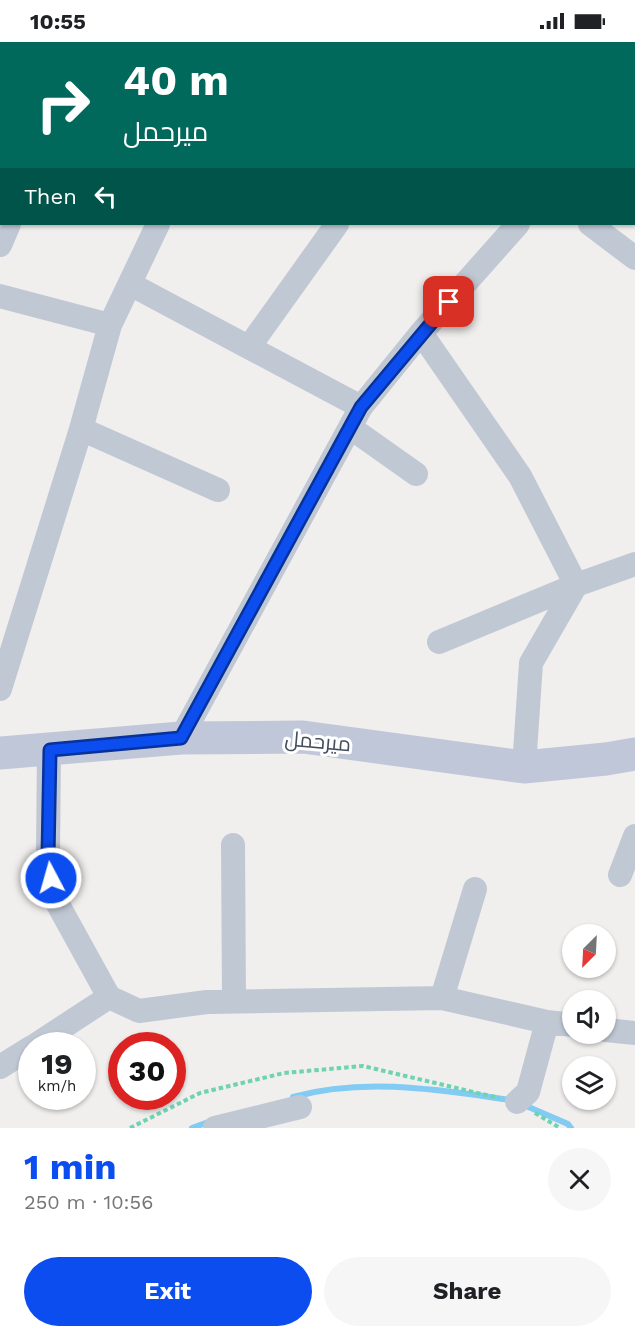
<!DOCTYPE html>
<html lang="en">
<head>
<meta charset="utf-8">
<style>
  :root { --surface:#fff; --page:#f6f6f6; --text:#202124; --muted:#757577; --accent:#0b4dee }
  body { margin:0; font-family:"Work Sans",Cairo,sans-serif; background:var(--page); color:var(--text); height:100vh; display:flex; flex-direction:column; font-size:22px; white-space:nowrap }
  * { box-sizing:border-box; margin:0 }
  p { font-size:20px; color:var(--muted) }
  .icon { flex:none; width:33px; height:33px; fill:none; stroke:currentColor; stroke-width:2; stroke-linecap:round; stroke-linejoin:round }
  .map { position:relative; height:1086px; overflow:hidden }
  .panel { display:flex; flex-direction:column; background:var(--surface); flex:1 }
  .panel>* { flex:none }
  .guide { position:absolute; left:0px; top:0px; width:636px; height:183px; box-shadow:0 2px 4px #0004; background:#00695c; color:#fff; overflow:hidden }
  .needle { width:39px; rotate:204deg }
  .controls { position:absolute; left:562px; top:882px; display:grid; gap:12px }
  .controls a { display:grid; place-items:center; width:54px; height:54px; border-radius:50%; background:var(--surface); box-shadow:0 2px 4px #0004; font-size:30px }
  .speed { position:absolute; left:18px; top:990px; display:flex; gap:12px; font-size:30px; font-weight:700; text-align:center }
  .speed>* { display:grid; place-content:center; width:78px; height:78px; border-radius:50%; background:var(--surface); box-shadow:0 2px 4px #0004; line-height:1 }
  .speed small { font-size:15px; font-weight:400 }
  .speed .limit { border:9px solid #d22; background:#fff; color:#111 }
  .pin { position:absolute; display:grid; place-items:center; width:51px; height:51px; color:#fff; margin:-26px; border-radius:12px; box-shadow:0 3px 9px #0006 }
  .me { position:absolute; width:66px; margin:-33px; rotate:354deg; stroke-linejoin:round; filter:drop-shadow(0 0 4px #0008) }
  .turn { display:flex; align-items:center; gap:21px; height:126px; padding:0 24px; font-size:27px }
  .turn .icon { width:78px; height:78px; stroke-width:2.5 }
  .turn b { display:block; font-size:42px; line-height:51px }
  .then { display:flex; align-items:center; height:57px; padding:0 24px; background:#0003; gap:12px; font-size:22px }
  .round { display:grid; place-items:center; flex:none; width:63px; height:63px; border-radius:32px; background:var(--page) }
  .overview { display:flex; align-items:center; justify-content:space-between; height:102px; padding:0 24px }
  h1 { font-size:36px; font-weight:700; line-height:45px; color:var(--accent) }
  .primary-button { display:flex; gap:12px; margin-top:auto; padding:12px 24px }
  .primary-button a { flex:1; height:69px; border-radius:36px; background:var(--accent); color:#fff; font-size:24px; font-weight:700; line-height:69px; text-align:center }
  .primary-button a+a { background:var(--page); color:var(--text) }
  .status { display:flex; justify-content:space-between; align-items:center; height:42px; padding:0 30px; background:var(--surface); direction:ltr }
  .status svg { height:16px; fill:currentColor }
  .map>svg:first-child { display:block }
</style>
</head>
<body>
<div class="status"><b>10:55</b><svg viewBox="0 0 49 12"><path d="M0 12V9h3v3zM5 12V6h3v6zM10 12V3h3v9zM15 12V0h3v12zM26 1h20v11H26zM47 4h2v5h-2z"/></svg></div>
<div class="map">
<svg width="635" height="1086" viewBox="0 0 635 1086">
  <rect width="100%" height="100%" fill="#f1eeee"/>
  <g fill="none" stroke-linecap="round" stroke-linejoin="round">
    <path stroke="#82cbf3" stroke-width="6" d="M 293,1055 C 365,1035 439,1048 511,1058
      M 524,1063 L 568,1082 L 571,1086
      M 192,1086 L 211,1079"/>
    <path stroke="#6ed3b0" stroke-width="4" stroke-dasharray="4.5 3" stroke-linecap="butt" d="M 535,1071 L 560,1086
      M 130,1086 L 200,1051 L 284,1031 L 363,1024 L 499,1056"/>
    <path stroke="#c0c8d4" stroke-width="24" d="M 138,2 L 140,0
      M 303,2 L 304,0
      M 442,2 L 442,0
      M 634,76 L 635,76
      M 590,182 L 635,216
      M 0,203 L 9,182
      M 130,242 L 361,365
      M 0,254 L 110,283
      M 421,291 L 520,434 L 576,543 L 439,600
      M 249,305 L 337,182
      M 351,386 L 416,432
      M 81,387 L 218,448
      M 0,647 L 81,387 L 110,283 L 158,182
      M 181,696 L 361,365 L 421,291 L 518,182
      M 524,725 L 531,621 L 576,543 L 635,522
      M 233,803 L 234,959
      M 620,833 L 635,794
      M 109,955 L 139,969 L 207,960 L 442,956 L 547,980 L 573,983
      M 442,956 L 475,847
      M 606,988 L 635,991
      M 34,1004 L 109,955 L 55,857 L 48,814 L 49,708
      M 0,1025 L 32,1005
      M 517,1060 L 528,1050 L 547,980
      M 215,1086 L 300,1065"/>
    <path stroke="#bfc7d9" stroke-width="33" d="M 608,0 L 610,2
      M 634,6 L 635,6
      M 0,711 L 181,696 L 303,695 L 524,725 L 606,717 L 635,712"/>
  </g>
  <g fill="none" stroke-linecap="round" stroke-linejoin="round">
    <g stroke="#07329b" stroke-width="15">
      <path id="route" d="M 51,836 L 48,814 L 50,708 L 181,696 L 361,365 L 449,260"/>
    </g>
    <use href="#route" stroke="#0b4dee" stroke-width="10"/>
  </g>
  <g text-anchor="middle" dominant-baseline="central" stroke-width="6" stroke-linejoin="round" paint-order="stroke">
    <g font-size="21" fill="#454e5d" stroke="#fff">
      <text transform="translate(318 699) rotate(5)">میرحمل</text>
    </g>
  </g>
</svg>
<div class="controls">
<a><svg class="needle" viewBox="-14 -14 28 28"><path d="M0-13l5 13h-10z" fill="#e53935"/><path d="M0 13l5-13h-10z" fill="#757577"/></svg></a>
<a><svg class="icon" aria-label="sound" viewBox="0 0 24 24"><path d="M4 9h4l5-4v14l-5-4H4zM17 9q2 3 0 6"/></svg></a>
<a><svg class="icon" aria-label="layers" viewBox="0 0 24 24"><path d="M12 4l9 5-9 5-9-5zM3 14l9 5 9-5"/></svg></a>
</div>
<div class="speed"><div>19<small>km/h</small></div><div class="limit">30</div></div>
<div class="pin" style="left:449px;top:260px;background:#d93025"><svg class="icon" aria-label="arrive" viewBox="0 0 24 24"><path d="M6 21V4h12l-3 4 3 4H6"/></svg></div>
<svg class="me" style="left:51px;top:836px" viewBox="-20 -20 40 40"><circle r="17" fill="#0b4dee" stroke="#fff" stroke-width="3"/><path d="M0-11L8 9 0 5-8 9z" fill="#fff"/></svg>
<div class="guide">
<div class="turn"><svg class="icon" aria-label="right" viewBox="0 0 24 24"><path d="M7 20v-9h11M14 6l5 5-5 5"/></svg><div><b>40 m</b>میرحمل</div></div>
<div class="then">Then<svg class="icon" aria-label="left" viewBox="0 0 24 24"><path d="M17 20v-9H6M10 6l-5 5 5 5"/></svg></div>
</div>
</div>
<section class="panel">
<div class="overview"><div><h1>1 min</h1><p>250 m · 10:56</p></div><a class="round"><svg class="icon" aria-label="close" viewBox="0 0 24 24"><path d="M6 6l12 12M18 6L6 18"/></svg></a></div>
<div class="primary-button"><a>Exit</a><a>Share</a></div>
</section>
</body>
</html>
